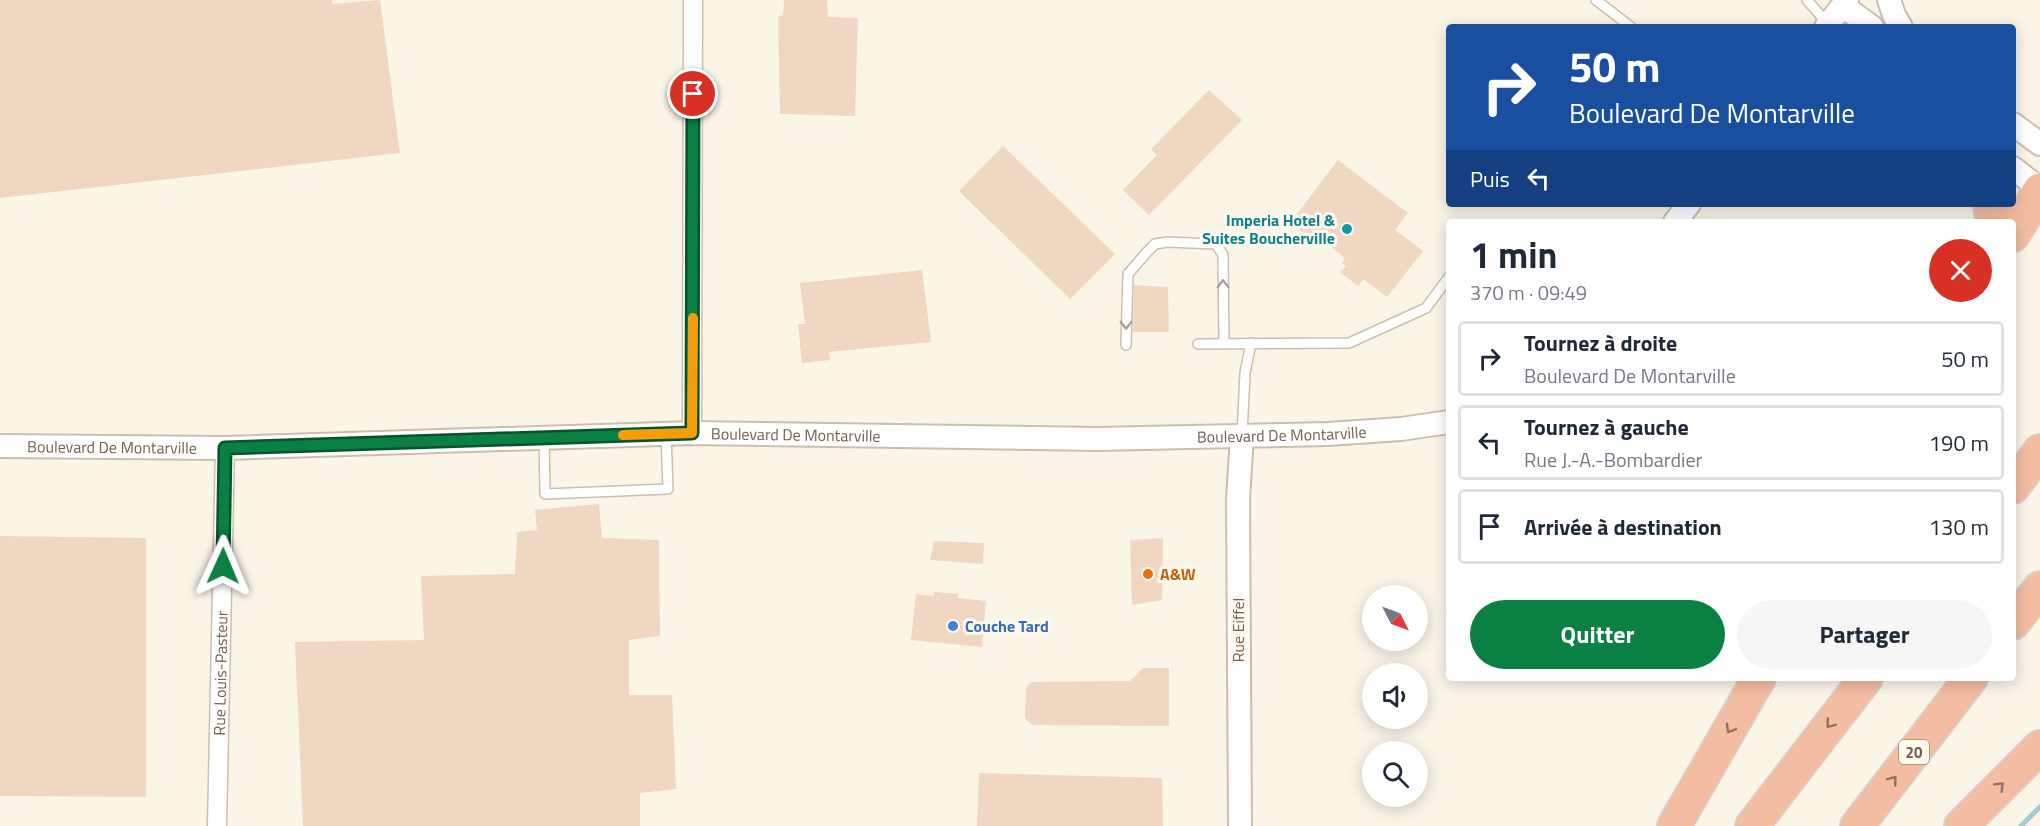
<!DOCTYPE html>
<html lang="fr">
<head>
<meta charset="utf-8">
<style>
  :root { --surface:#fff; --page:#f6f6f7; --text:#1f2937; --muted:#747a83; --line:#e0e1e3; --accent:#0b8043 }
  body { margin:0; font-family:"Titillium Web",sans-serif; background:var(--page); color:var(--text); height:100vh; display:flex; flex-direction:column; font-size:22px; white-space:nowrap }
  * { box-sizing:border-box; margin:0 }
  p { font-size:20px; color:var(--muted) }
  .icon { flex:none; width:33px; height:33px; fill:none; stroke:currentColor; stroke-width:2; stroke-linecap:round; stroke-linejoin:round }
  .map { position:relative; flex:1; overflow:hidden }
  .panel { position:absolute; left:1446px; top:219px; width:570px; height:462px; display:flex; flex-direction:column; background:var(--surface); border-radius:6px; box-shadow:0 3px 15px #0003 }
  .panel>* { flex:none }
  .guide { position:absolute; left:1446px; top:24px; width:570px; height:183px; border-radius:6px; box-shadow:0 3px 15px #0003; background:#1a4fa0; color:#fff; overflow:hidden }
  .needle { width:39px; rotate:132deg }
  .buttons { position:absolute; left:1362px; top:585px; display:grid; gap:12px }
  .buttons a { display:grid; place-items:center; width:66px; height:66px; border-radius:50%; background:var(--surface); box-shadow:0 3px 15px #0003; font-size:30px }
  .pin { position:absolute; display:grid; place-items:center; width:51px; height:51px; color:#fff; margin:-26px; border:3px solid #fff; border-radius:50%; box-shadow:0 2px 6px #0007 }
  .me { position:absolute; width:66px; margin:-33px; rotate:1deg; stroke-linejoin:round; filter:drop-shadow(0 0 4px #0008) }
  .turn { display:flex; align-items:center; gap:21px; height:126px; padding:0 24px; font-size:27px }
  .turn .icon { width:78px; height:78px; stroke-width:2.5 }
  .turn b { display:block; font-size:42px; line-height:51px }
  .then { display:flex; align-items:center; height:57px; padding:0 24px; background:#0003; gap:12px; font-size:22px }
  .round { display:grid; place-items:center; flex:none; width:63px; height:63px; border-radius:32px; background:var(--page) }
  .headline { display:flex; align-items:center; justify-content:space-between; height:102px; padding:0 24px }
  h1 { font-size:36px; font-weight:700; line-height:45px }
  .primary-button { display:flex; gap:12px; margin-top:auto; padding:12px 24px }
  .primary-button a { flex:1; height:69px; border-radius:36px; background:var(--accent); color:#fff; font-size:24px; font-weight:700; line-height:69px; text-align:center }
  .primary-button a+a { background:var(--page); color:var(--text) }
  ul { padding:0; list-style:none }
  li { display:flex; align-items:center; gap:18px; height:75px; margin:0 12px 9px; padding:0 12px; border:3px solid var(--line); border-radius:6px }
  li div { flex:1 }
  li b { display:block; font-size:22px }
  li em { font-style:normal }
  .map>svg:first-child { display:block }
</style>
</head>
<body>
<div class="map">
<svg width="2040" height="826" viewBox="0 0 2040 826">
  <rect width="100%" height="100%" fill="#fbf5e8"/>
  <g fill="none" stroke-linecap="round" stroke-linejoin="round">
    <path stroke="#a3cad6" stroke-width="5" d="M 2021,826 L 2040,807"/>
  </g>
  <path fill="#f0d7c1" d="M 0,0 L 332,0 L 332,4 L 380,0 L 400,153 L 0,198 Z
    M 784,0 L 827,0 L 828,17 L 858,18 L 855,116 L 780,114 L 778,17 L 783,15 Z
    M 1209,90 L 1242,120 L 1149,215 L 1123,190 L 1157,155 L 1151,149 Z
    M 1003,146 L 1115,254 L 1070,299 L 959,191 Z
    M 1338,160 L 1408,213 L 1395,230 L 1423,251 L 1387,297 L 1363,279 L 1358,286 L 1340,272 L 1346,266 L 1342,263 L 1345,258 L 1324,241 L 1320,246 L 1297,228 L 1301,223 L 1294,218 Z
    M 922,270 L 931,342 L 829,352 L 830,360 L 802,363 L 798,324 L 805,324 L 800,283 Z
    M 1134,285 L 1168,287 L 1169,332 L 1133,332 Z
    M 599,504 L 602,538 L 659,540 L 660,636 L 629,640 L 629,695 L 672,695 L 676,789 L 640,793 L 640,826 L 303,826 L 295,642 L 424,640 L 421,576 L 515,574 L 517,532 L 537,530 L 535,510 Z
    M 0,536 L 146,538 L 146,797 L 0,796 Z
    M 1163,538 L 1162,600 L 1132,605 L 1130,540 Z
    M 934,541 L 984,543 L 983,564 L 930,560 Z
    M 934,592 L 958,594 L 958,598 L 986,601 L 982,647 L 911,640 L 916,594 L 934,596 Z
    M 1143,668 L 1169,668 L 1169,726 L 1032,725 L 1025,718 L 1026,687 L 1031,682 L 1130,681 Z
    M 979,773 L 1162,778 L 1163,826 L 977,826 Z"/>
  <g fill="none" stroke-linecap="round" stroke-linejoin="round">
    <g stroke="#cdbeae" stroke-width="12">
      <path id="service" d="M 1596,0 L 1631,27
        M 1807,0 L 1828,24
        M 1198,344 L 1349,343 L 1426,308 L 1449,277
        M 1126,345 L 1128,274 L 1147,252 L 1155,244 L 1167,242 L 1216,244 L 1223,255 L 1224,343
        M 1242,435 L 1245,373 L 1251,343
        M 544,438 L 545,494 L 668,489 L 666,434"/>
    </g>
    <g stroke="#cdbeae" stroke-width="21">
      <g id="minor">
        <path d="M 692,433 L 693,0"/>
        <path id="s1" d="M 217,826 L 225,448"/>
      </g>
    </g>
    <g stroke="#cdbeae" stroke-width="26">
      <g id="tertiary">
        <path d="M 1889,0 L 1894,15 L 1901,27"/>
        <path d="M 1843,6 L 1872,27"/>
        <path d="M 1826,27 L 1847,0"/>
        <path d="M 2013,124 L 2040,144"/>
        <path d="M 2013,168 L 2040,189"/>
        <path d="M 1675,222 L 1689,204"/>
        <path id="s2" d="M 0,446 L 225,448 L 692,433 L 1097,439 L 1328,434 L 1401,429 L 1449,422"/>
        <path d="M 1240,826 L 1238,499 L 1242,435"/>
      </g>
    </g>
    <g stroke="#d8d2cd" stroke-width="36">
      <path id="motorway" d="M 1990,204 L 1992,222
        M 2013,235 L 2040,190
        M 2013,487 L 2040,451
        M 2013,623 L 2040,588
        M 1674,826 L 1759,678
        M 1752,826 L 1866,678
        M 1857,826 L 1971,678
        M 1961,826 L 2040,747"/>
    </g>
    <use href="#service" stroke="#fff" stroke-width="9"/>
    <use href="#minor" stroke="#fff" stroke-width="18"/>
    <use href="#tertiary" stroke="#fff" stroke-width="22"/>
    <use href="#motorway" stroke="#f3bda2" stroke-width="33"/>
  </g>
  <defs><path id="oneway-chevron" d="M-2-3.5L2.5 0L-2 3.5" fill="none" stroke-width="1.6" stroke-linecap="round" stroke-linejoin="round" transform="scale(1.5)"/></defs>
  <g stroke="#ac9e94">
    <use href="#oneway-chevron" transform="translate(1223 284) rotate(-91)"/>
    <use href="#oneway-chevron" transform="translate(1126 325) rotate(90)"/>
  </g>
  <g stroke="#8e715e">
    <use href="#oneway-chevron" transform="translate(1830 724) rotate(128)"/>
    <use href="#oneway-chevron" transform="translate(1730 729) rotate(120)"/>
    <use href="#oneway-chevron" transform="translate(1893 780) rotate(-52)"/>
    <use href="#oneway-chevron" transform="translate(2000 786) rotate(-45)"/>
  </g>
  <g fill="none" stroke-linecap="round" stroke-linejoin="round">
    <g stroke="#07532c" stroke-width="15">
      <path id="route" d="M 223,566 L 225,448 L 692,433 L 693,94"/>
    </g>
    <use href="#route" stroke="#0b8043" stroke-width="10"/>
    <path stroke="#f59e0b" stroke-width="10" d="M 623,435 L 692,433 L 693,318"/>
  </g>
  <circle fill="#0f9aa8" stroke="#fef9ee" stroke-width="2" cx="1347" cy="229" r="6"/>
  <circle fill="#e8710a" stroke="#fef9ee" stroke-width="2" cx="1148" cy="574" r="6"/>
  <circle fill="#3f7fe0" stroke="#fef9ee" stroke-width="2" cx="953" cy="626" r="6"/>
  <g text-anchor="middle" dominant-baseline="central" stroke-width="6" stroke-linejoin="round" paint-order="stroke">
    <rect fill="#fef9ee" stroke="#9e8c7d" stroke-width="1.5" x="1899" y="740" width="30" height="24" rx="4.5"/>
    <g font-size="15" font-weight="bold" fill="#755e4d">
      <text x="1914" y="752">20</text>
    </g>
    <g font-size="16" font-weight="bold" fill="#0d838f" stroke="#fef9ee" text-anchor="end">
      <text x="1335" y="220">Imperia Hotel &amp;<tspan x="1335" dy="18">Suites Boucherville</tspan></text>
    </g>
    <g font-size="16" fill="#755e4d" stroke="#fef9ee">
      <text stroke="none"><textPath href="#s2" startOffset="1282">Boulevard De Montarville</textPath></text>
      <text stroke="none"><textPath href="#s2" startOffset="796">Boulevard De Montarville</textPath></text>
      <text stroke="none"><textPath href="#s2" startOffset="112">Boulevard De Montarville</textPath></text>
      <text transform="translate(1238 630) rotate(-90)">Rue Eiffel</text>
      <text stroke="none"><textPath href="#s1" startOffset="153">Rue Louis-Pasteur</textPath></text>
    </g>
    <g font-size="16" font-weight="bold" fill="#c56008" stroke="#fef9ee" text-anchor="start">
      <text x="1160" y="574">A&amp;W</text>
    </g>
    <g font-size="16" font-weight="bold" fill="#366cbe" stroke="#fef9ee" text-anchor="start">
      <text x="965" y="626">Couche Tard</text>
    </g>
  </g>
</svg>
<div class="buttons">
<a><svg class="needle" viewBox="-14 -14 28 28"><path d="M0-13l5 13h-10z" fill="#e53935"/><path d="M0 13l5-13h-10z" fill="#747a83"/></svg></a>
<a><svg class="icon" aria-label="sound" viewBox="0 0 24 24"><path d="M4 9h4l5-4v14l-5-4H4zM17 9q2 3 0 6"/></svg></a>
<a><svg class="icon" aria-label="search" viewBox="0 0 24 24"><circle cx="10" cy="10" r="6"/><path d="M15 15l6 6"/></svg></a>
</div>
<div class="pin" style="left:693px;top:94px;background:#d93025"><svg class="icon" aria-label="arrive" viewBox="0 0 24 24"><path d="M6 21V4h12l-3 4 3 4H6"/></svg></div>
<svg class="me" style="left:223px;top:566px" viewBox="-20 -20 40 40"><path d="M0-17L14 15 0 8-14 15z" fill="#0b8043" stroke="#fff" stroke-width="4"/></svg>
<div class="guide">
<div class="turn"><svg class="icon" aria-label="right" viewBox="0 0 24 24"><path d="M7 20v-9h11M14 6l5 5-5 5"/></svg><div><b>50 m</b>Boulevard De Montarville</div></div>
<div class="then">Puis<svg class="icon" aria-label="left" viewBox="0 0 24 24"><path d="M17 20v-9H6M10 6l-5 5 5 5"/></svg></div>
</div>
<section class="panel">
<div class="headline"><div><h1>1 min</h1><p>370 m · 09:49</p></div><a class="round" style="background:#d93025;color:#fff"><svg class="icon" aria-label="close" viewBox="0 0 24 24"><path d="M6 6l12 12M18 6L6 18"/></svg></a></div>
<ul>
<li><svg class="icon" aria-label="right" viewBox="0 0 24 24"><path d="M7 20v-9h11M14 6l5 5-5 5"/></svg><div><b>Tournez à droite</b><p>Boulevard De Montarville</p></div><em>50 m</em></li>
<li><svg class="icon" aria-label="left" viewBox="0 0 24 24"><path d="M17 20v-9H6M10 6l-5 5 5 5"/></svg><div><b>Tournez à gauche</b><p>Rue J.-A.-Bombardier</p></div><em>190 m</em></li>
<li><svg class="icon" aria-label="arrive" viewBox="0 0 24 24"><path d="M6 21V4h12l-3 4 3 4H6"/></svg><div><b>Arrivée à destination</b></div><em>130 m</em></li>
</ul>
<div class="primary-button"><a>Quitter</a><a>Partager</a></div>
</section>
</div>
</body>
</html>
